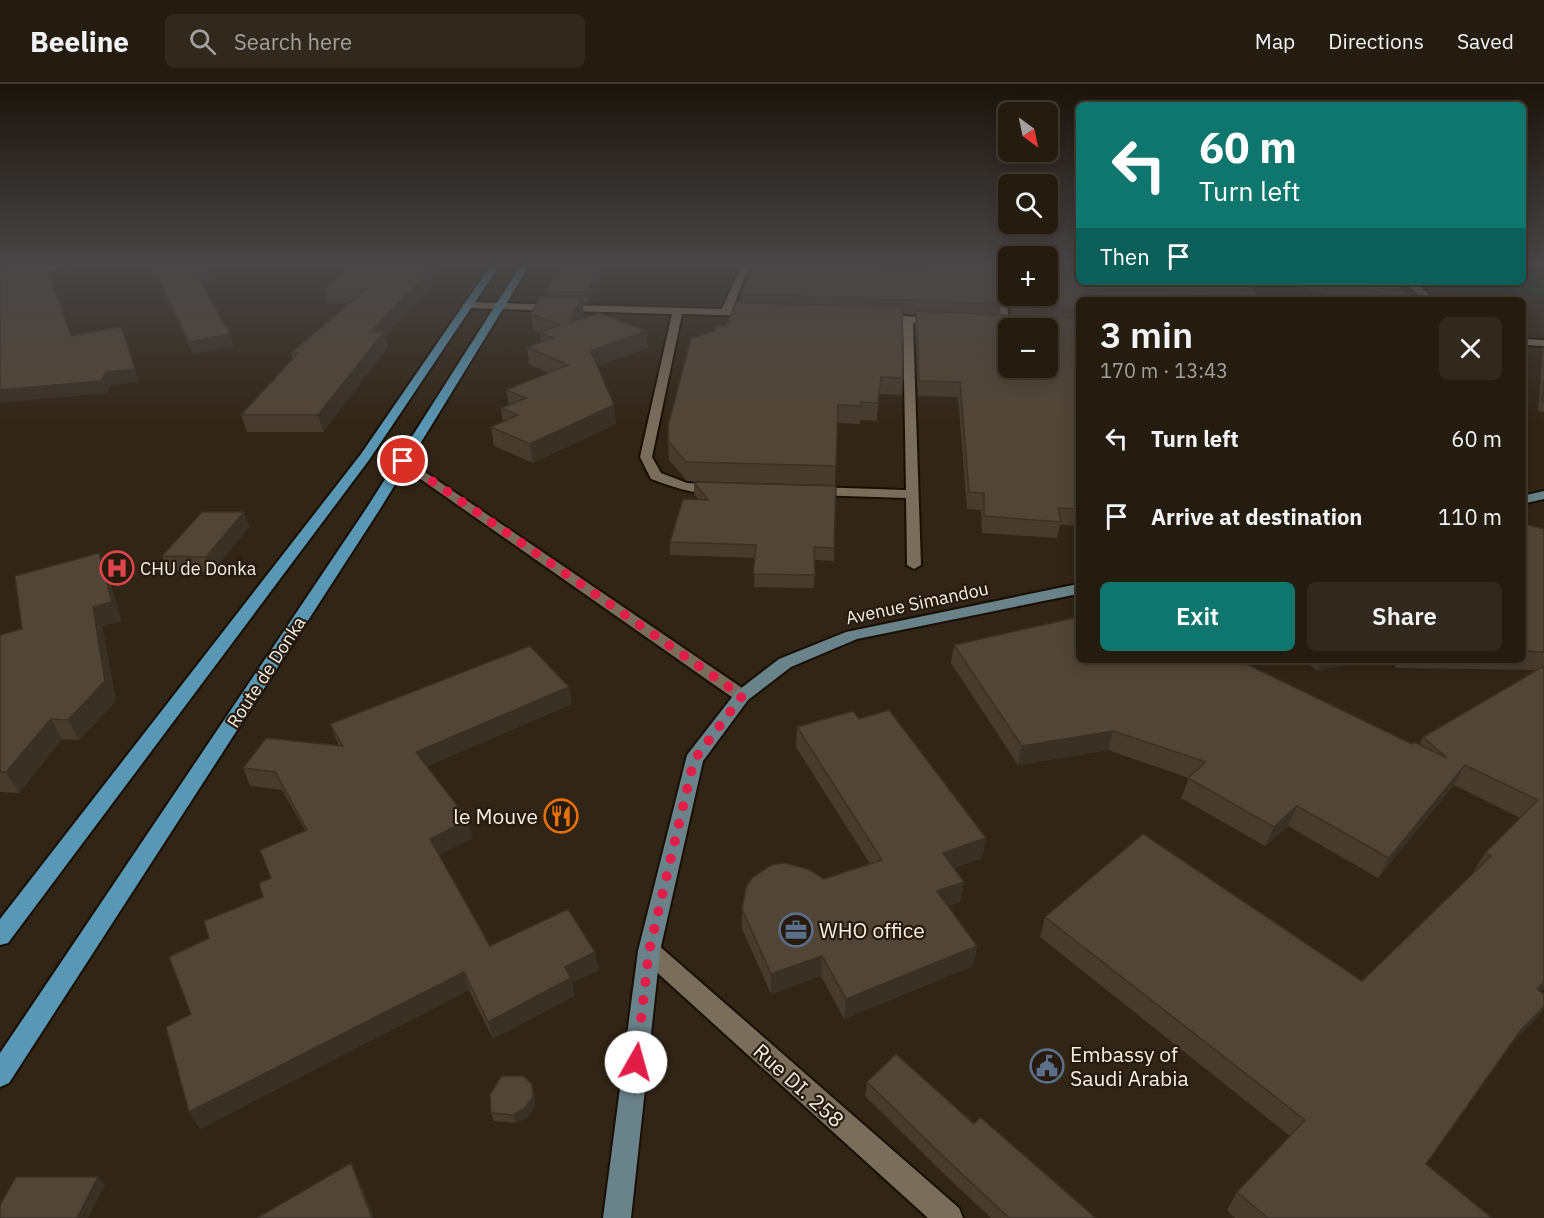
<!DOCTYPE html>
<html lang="en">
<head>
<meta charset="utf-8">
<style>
  :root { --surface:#251c10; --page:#31291e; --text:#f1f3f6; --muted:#a3a19f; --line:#423a30; --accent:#0f766e }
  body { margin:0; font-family:"IBM Plex Sans",sans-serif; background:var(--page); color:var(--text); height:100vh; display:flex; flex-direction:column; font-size:22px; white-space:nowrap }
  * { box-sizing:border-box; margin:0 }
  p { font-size:20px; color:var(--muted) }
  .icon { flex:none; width:33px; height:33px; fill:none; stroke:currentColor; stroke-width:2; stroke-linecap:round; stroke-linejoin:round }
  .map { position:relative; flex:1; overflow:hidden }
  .sheet { position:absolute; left:1076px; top:213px; width:450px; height:366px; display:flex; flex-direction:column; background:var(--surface); border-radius:9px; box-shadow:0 3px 15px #0003,0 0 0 2px var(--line) }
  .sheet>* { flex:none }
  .banner { position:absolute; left:1076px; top:18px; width:450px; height:183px; border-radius:9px; box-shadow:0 3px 15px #0003,0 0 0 2px var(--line); background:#0f766e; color:#fff; overflow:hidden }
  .needle { width:39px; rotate:147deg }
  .controls { position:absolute; left:998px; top:18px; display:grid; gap:12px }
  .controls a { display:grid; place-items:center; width:60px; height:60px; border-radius:9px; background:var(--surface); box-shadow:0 3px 15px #0003,0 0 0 2px var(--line); font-size:30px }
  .pin { position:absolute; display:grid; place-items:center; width:51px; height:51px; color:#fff; margin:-26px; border:3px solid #fff; border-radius:50%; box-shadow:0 2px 6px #0007 }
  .me { position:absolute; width:66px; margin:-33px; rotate:7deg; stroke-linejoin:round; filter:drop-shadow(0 0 4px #0008) }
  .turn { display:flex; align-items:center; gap:21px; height:126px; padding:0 24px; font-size:27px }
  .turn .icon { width:78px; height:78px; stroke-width:2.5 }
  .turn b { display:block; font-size:42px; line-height:51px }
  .then { display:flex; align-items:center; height:57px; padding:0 24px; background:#0003; gap:12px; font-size:22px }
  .round { display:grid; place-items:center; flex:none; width:63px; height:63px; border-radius:9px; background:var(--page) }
  .summary { display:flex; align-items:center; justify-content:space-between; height:102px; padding:0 24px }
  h1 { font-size:36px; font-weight:600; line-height:45px }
  .action { display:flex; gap:12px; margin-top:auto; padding:12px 24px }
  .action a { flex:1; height:69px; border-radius:9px; background:var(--accent); color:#fff; font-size:24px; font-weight:600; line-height:69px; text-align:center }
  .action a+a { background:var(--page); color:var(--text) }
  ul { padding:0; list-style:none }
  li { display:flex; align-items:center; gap:18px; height:78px; padding:0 24px }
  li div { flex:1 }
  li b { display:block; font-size:22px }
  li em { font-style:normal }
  header { display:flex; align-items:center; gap:36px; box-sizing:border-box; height:84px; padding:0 30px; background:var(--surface); border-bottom:2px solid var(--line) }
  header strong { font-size:28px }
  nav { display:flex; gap:33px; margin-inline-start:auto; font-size:21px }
  .search { width:420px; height:54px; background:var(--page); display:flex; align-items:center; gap:15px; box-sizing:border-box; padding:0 21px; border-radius:9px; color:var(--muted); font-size:22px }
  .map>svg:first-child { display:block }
</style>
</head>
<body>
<header>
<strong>Beeline</strong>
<div class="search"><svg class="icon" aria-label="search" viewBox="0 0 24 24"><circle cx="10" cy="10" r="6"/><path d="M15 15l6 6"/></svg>Search here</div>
<nav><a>Map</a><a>Directions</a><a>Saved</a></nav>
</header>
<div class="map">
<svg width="1544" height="1134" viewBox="0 0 1544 1134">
  <rect width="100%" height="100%" fill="#312516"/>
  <path fill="#083b29" d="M 1523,181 L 1527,181 L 1544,207 L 1544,210 L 1445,207 L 1415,198 L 1522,198 Z"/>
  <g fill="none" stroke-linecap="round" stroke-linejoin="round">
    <g stroke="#180e02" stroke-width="4">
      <path id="service" d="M 60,181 L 83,181 L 0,197 L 0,191 Z
        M 741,181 L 750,181 L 732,226 L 754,226 L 759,229 L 754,232 L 682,230 L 652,373 L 661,389 L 687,399 L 721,401 L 723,404 C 708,417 668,401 651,395 L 640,373 L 672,230 L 467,224 L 462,221 L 467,218 L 722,225 Z
        M 992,181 L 1000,181 L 1010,241 L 1002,239 Z
        M 1403,198 L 1416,198 L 1435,216 L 1425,216 Z
        M 882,231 L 937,234 L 942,237 L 937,240 L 913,239 L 921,481 L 914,485 L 907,481 L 906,414 L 814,411 L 807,407 L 814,403 L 906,406 L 903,238 L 879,236 L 877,234 Z
        M 1522,255 L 1544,256 L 1544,262 L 1522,261 Z"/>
    </g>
    <g stroke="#180e02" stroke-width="4">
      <path id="minor" d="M 403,373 L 748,608 L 751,612 L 748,616 L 736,616 L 399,380 L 397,377 Z
        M 649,857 L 657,860 L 959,1124 L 963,1134 L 928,1134 L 641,874 L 638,867 L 641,860 Z"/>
    </g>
    <g stroke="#180e02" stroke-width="4">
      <path id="secondary" d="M 1544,407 L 1544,415 L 1522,420 L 1522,412 Z
        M 1078,500 L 1078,510 L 857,555 L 791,583 L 748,616 L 703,677 L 660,867 L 631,1134 L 603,1134 L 638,867 L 687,671 L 736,608 L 779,575 L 846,548 Z"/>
    </g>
    <g stroke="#180e02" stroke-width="4">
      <path id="primary" d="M 491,181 L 500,181 L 369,376 L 8,859 L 0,861 L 0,835 L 361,370 Z
        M 521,181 L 530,181 L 380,425 L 9,999 L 0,1003 L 0,969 L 366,425 Z"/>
    </g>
    <use href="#service" fill="#7b6d5c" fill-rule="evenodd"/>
    <use href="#minor" fill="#7b6d5c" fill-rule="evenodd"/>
    <use href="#secondary" fill="#6a8289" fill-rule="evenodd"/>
    <use href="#primary" fill="#5997b5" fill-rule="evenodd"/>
  </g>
  <path fill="#473b2e" d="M 151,181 L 205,181 L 208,186 L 212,197 L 201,199 L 234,262 L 193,270 Z
    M 351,181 L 444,181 L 430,198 L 431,203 L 385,252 L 388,263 L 323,348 L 247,348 L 241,331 L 293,275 L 291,269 L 350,219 L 328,219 L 325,205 Z
    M 605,181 L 588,219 L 582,219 L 584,229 L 581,234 L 648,264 L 598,282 L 616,340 L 533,379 L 494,362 L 491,343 L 503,338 L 501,324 L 509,321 L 506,306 L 548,289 L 529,280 L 527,263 L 541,258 L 540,249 L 533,246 L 531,230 L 548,212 L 547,207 Z
    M 924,181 L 994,181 L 1001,220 L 1000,230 L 1012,231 L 1001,181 L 1008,181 L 1008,212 L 1047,212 L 1047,181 L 1257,212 L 1256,216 L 1078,216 L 1078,442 L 1060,441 L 1057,454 L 982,449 L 981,426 L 967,425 L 958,313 L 918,312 L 915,240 L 916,230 L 902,230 L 903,294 L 902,311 L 879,310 L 877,337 L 860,336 L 860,340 L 837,339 L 835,401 L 687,397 L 669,376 L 668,357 L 726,242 L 742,219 L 741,210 L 924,187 Z
    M 1285,198 L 1396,198 L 1412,216 L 1343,216 Z
    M 1544,262 L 1544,328 L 1538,327 L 1543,264 Z
    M 694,398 L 836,402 L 834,477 L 815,476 L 814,504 L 754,503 L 755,474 L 670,471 L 670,458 L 699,416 L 694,410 Z
    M 244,428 L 249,443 L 212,488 L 168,487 L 162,472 Z
    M 1524,440 L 1544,445 L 1544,904 L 1540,907 L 1536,935 L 1510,961 L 1426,1080 L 1492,1134 L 1235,1134 L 1227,1126 L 1237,1108 L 1290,1052 L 1040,853 L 1045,833 L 1362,897 L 1474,789 L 1473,788 L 1485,769 L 1520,734 L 1454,701 L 1378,794 L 1288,742 L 1265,762 L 1181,714 L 1189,694 L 1108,666 L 1018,681 L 951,579 L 954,561 L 1419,661 L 1423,653 L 1536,586 L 1396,584 L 1391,576 L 1522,576 L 1522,443 Z
    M 108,488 L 121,537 L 102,542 L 116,617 L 79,656 L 62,655 L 19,709 L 0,708 L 0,551 L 22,545 Z
    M 1304,576 L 1370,576 L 1317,587 Z
    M 569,603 L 572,620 L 427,682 L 473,754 L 439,771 L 490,862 L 595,868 L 598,886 L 572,899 L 574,912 L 493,955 L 469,906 L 200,1045 L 189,1028 L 191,930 L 209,854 L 263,813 L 271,794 L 305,746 L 282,706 L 250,702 L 243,684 L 339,662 L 330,640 Z
    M 859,635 L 986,754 L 982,774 L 954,784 L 964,798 L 960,818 L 948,822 L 977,862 L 973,882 L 844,935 L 821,892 L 771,910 L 742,845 L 742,825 L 824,795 L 870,780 L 796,663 L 797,643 Z
    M 867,998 L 1096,1134 L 991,1134 L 940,1086 L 865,1012 Z
    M 534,1008 L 535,1021 L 528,1033 L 516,1039 L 494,1037 L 491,1029 Z"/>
  <path fill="#393026" d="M 0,181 L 44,181 L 0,189 Z
    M 46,181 L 50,190 L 76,263 L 71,252 Z
    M 429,181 L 444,181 L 430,198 L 431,203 L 385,252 L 388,263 L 323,348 L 318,331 L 371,248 Z
    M 599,181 L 605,181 L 588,219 L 587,208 Z
    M 208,186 L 212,197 L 198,199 L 195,188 Z
    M 582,213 L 584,229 L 572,255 L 570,238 Z
    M 121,243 L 139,298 L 111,301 L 106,309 L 0,319 L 0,306 Z
    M 646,247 L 648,264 L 593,284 L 591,267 Z
    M 230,250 L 234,262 L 193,270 L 189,258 Z
    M 614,321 L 616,340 L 533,379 L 530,360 Z
    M 244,428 L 249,443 L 212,488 L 206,473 Z
    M 99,469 L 108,488 L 121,537 L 102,542 L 116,617 L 79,656 L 68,636 L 93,523 Z
    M 1322,576 L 1370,576 L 1317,587 Z
    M 569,603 L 572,620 L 421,685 L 416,668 Z
    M 51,635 L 62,655 L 19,709 L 6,688 Z
    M 1113,647 L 1108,666 L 1018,681 L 1022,662 Z
    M 1465,681 L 1454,701 L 1378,794 L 1389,774 Z
    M 1297,722 L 1288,742 L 1265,762 L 1274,743 Z
    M 468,736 L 473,754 L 435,773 L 430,755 Z
    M 986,754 L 982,774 L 940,789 L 943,769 Z
    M 964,798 L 960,818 L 934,827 L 937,807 Z
    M 977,862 L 973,882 L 844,935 L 846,915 Z
    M 595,868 L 598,886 L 572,899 L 574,912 L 493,955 L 488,938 L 565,883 Z
    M 822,872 L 821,892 L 771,910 L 771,890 Z
    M 464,888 L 469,906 L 200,1045 L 189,1028 Z
    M 1544,898 L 1544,904 L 1522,924 L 1537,905 Z
    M 1544,923 L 1544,925 L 1536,935 L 1504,966 L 1520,947 Z
    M 532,1000 L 534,1008 L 535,1021 L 528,1033 L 516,1039 L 513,1031 Z
    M 351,1079 L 359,1095 L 374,1134 L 372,1134 Z
    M 98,1093 L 105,1101 L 88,1134 L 77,1134 Z"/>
  <path fill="#524536" stroke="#393026" stroke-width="1.5" fill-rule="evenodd" d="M 33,181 L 46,181 L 71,252 L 121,243 L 135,285 L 106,288 L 101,297 L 0,306 L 0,187 Z
    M 152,181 L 205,181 L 208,186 L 195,188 L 230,250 L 189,258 Z
    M 351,181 L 429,181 L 423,189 L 428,189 L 371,248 L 384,248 L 318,331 L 241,331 L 298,269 L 291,269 L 366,205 L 325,205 Z
    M 562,181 L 599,181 L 587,208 L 547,207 Z
    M 754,181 L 792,181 L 925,187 L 925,181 L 994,181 L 1001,220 L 741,210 Z
    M 1005,181 L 1008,181 L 1008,193 Z
    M 1047,181 L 1078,181 L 1078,198 L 1249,198 L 1257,212 L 1171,210 L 1174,215 L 1078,216 L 1078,224 L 1015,221 L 1013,212 L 1047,212 Z
    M 1342,198 L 1396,198 L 1412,216 L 1403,216 Z
    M 541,212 L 582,213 L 570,238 L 599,229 L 646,247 L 591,267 L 614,321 L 530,360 L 491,343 L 518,331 L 501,324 L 526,314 L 506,306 L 568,281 L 527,263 L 553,254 L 540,248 L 560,241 L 531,230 Z
    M 736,218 L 902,224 L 903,294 L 881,293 L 878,319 L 861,318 L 861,322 L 838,321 L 836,382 L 686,378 L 668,357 L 668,342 L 691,254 L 715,247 L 716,242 L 726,242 Z
    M 916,227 L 1078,234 L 1078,425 L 1058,424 L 1061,438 L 984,432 L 984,409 L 969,408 L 960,298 L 919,297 ZM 1008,244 L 1047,244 L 1047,284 L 1008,284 Z
    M 1544,296 L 1544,317 L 1542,317 Z
    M 694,398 L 836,402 L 834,464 L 814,463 L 815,491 L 753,490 L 756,461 L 670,458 L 683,415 L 708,416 Z
    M 202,428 L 244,428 L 206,473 L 162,472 Z
    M 1524,440 L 1544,445 L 1544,568 L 1522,567 L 1522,454 Z
    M 99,469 L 112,518 L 93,523 L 105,597 L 68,636 L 51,635 L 6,688 L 0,688 L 0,551 L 22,545 L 15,492 Z
    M 1078,533 L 1078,576 L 1238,576 L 1412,660 L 1414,658 L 1447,674 L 1423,653 L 1544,582 L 1544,898 L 1537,905 L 1544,910 L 1544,923 L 1520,947 L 1426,1080 L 1492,1134 L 1268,1134 L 1237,1108 L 1305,1036 L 1045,833 L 1143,750 L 1362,897 L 1491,772 L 1485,769 L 1538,716 L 1465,681 L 1389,774 L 1297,722 L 1274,743 L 1188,694 L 1206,678 L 1113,647 L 1022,662 L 954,561 Z
    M 530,562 L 569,603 L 416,668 L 468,736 L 430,755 L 490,862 L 568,825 L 595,868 L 565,883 L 571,894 L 488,938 L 464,888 L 189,1028 L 166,943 L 191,930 L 169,873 L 209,854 L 204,837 L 263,813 L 259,799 L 271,794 L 260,766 L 307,746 L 275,688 L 243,684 L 266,654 L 343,662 L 330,640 Z
    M 889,626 L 986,754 L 943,769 L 964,798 L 937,807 L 977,862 L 846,915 L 822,872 L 771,890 L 742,825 L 746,803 L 752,794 L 771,781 L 784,779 L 808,785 L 824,795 L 882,776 L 797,643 L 853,627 L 859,635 Z
    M 896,970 L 974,1040 L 980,1033 L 1096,1134 L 1009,1134 L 943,1072 L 867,998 Z
    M 502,992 L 523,992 L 532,1000 L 533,1013 L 525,1024 L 513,1031 L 491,1029 L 490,1010 Z
    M 351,1079 L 372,1134 L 257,1134 Z
    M 16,1093 L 98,1093 L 77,1134 L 0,1134 L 0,1121 Z"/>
  <linearGradient id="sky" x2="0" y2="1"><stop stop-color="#1b140c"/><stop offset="0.53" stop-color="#484647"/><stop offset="1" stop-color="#484647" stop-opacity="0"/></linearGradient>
  <rect width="1544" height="340" fill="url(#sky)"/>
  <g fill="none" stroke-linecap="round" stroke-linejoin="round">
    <path stroke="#e11d48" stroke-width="10" stroke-dasharray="0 18" d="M 403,377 L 742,612 L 694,676 L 649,867 L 636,978"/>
  </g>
  <defs>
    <g id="hospital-ring" transform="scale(1.725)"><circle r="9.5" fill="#271b0d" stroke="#e0444e" stroke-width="1.5"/><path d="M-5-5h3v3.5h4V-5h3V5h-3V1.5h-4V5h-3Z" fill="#e0444e"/></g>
    <g id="restaurant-ring" transform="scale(1.725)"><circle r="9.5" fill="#271b0d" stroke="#e8710a" stroke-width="1.5"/><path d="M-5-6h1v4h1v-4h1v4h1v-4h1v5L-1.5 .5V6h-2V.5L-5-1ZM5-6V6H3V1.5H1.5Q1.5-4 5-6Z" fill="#e8710a"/></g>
    <g id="office-ring" transform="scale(1.725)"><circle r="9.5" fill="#271b0d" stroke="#5c6f8a" stroke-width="1.5"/><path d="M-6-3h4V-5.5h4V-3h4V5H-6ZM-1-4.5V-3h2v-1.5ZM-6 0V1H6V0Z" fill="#5c6f8a"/></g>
    <g id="civic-ring" transform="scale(1.725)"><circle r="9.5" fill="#271b0d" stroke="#5c6f8a" stroke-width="1.5"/><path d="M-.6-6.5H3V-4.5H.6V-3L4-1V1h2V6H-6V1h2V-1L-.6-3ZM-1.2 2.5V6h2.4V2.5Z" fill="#5c6f8a"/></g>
  </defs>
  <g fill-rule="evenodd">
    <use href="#hospital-ring" x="117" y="484"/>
    <use href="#restaurant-ring" x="561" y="732"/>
    <use href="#office-ring" x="796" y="846"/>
    <use href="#civic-ring" x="1047" y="982"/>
  </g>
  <g text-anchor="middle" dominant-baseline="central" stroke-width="4.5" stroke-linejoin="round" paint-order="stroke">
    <g font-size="18" fill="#f7efe5" stroke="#271b0d" text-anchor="start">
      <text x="140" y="484">CHU de Donka</text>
    </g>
    <g font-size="18" fill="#f7efe5" stroke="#271b0d">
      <text transform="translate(917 519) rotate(-12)">Avenue Simandou</text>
      <text transform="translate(266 588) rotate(-57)">Route de Donka</text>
    </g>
    <g font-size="21" fill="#f7efe5" stroke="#271b0d" text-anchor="start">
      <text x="538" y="732" text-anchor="end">le Mouve</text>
      <text x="819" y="846">WHO office</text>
      <text x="1070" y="970">Embassy of<tspan x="1070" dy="24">Saudi Arabia</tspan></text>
    </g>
    <g font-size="21" fill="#f7efe5" stroke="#271b0d">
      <text transform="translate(799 1001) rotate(42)">Rue DI. 258</text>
    </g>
  </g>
</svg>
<div class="controls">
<a><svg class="needle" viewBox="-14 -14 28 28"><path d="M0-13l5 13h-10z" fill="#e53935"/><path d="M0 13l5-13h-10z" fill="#a3a19f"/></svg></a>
<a><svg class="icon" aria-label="search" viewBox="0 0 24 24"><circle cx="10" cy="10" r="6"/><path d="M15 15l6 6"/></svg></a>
<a>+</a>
<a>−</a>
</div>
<div class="pin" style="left:403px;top:377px;background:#d93025"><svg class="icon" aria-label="arrive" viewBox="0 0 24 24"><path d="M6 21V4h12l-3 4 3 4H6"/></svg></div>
<svg class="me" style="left:636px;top:978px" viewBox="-20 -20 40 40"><circle r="19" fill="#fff"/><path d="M0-13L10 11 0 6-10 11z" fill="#e11d48"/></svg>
<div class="banner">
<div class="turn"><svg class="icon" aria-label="left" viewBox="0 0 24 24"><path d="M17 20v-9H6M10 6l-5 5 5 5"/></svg><div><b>60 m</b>Turn left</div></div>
<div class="then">Then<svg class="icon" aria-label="arrive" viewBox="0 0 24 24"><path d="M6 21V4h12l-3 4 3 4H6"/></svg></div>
</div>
<section class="sheet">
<div class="summary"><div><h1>3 min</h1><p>170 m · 13:43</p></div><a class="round"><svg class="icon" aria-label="close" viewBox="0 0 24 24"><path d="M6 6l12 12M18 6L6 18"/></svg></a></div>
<ul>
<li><svg class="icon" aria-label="left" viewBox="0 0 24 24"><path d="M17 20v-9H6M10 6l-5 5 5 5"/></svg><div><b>Turn left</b></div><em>60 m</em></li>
<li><svg class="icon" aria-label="arrive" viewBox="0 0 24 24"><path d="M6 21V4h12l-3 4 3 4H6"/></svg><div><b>Arrive at destination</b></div><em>110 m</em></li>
</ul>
<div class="action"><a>Exit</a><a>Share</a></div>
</section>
</div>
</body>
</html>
